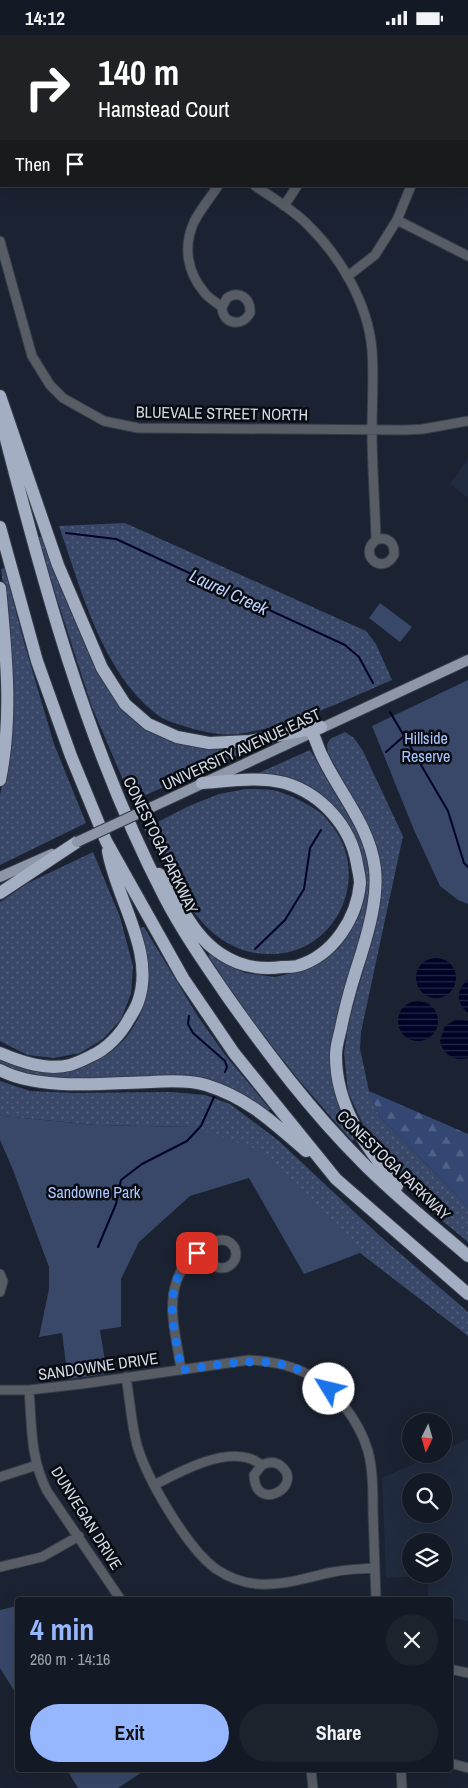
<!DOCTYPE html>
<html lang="en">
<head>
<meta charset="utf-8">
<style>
  :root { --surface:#141a25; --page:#1d232d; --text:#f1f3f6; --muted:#9da1a7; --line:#333842; --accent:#96b6fd }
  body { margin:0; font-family:"Archivo Narrow",sans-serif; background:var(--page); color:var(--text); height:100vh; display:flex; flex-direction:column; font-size:19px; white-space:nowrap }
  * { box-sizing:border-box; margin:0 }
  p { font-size:16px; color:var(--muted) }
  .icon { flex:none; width:28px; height:28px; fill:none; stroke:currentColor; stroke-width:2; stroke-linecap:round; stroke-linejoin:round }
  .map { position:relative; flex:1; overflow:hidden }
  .panel { position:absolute; left:15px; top:1562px; width:438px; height:175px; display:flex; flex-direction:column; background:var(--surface); border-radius:5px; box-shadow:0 5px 20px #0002,0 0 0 1px var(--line) }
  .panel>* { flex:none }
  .banner { position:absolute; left:0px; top:0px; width:469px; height:152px; box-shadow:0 5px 20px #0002,0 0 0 1px var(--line); background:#202124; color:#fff; overflow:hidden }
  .needle { width:32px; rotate:185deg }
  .buttons { position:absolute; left:402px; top:1378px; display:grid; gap:10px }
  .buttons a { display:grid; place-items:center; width:50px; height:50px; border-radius:50%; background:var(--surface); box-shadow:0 5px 20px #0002,0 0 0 1px var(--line); font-size:25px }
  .pin { position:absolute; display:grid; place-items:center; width:42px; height:42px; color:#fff; margin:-21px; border-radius:10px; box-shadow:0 2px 8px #0006 }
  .me { position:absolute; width:55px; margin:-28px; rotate:306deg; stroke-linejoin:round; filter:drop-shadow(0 0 4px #0008) }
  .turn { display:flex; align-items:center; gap:18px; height:105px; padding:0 15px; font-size:22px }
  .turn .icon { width:65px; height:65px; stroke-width:2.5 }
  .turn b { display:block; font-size:35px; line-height:42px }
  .then { display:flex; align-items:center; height:48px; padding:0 15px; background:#0003; gap:10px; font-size:19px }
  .round { display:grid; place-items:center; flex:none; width:52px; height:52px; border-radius:26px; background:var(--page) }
  .head { display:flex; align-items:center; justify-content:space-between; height:85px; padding:0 15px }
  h1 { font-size:30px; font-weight:700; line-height:38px; color:var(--accent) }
  .primary-button { display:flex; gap:10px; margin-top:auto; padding:10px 15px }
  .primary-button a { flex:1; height:58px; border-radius:30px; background:var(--accent); color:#111; font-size:20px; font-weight:700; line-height:58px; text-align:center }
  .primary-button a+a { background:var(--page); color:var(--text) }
  .status { display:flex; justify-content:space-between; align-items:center; height:35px; padding:0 25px; background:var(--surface); direction:ltr }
  .status svg { height:14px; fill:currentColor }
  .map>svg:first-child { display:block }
</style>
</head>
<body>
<div class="status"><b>14:12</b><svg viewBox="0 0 49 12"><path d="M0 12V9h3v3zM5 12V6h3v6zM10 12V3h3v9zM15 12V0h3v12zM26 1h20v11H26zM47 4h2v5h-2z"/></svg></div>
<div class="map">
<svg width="468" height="1753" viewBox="0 0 468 1753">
  <defs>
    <pattern id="grass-dots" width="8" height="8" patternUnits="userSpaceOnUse" patternTransform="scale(1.25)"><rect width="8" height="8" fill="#394869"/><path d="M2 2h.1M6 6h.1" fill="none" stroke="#55627e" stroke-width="1.8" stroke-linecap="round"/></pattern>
    <pattern id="forest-firs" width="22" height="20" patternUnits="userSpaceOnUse" patternTransform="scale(1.25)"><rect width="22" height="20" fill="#344772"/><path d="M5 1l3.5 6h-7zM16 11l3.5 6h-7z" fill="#506186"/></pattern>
    <pattern id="water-rules" width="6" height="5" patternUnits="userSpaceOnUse" patternTransform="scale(1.25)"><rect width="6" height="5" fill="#000326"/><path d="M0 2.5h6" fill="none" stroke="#242745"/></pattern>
  </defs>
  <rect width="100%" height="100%" fill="#1b2231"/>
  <path fill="#212b3f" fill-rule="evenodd" d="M 468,424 L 468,463 L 450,449 Z
    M 468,1404 L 468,1586 L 450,1583 L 450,1565 L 428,1565 L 428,1541 L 386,1543 L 382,1443 L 436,1419 L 444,1419 L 444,1415 ZM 411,1446 L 444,1446 L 444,1479 L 411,1479 ZM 411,1506 L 444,1506 L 444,1539 L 411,1539 Z"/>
  <path fill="url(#grass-dots)" d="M 125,488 L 366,596 L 376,609 L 392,645 C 343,666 293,691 238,699 C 223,701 204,697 190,693 C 178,689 164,686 155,678 C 101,635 81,554 59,491 Z
    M 37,502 L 43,502 L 102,642 L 150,695 L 257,708 L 258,711 L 132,766 L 92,672 Z
    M 5,533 L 23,604 L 54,709 L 86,788 L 0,830 L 0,760 L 8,724 L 8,592 L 1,534 Z
    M 345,697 L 354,703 L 363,716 L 403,801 L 361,997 L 360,1014 L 369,1056 L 380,1082 L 468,1172 L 468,1207 L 440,1184 L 372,1109 L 348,1057 L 344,1018 L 349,986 L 374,897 L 382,835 L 370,794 L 328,718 L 327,710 L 330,704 Z
    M 310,715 L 364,808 L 371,835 L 369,869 L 332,1024 L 334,1054 L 343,1079 L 356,1103 L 352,1106 L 297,1043 L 251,984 L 208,921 L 210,919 L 245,938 L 275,942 L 301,936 L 320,927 L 339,913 L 361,877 L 365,848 L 362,821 L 351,796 L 319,759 L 254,740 Z
    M 246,754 C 255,754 264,754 273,755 C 287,758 313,771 323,780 C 327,784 330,789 333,792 C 371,843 336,918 272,919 C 250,920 230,912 213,898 C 185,873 162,827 144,794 L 189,771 L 219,759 Z
    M 93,817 L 120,882 L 133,931 L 131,959 L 121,984 L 103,1004 L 80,1018 L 54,1023 L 27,1020 L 0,1006 L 0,867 L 28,848 Z
    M 144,892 L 197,980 L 226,1021 L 270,1074 L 268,1077 L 219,1048 L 55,1045 L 0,1032 L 0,1025 C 16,1032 31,1037 48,1038 C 53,1038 58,1037 63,1036 C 106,1030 138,1001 147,958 C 152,937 145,914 140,893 Z
    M 0,1046 L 30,1056 L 74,1058 L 171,1057 L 205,1060 L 230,1069 L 279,1106 L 380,1201 L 468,1277 L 468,1301 L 360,1218 L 193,1092 L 96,1090 L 3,1081 L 0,1079 Z"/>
  <path fill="url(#forest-firs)" d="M 369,1056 L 468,1099 L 468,1172 L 380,1082 Z"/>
  <path fill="#394869" d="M 380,568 L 412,592 L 400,607 L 369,583 Z
    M 468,645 L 468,869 L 458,865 L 440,851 L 414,795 L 372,691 Z
    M 0,1079 L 3,1081 L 96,1090 L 193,1092 L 259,1115 L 360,1218 L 304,1239 L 249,1143 L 190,1161 L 139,1207 L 121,1244 L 121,1292 L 100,1295 L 107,1339 L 68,1344 L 62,1298 L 39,1302 L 49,1254 L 49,1232 L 13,1135 L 0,1105 Z
    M 17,1571 L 18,1571 L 17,1660 L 0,1633 L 0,1575 Z
    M 67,1735 L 145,1735 L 118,1753 L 78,1753 Z"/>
  <path fill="url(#water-rules)" d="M416 943a20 20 0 1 1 40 0a20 20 0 1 1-40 0Z
    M 468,945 L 468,978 C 456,968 456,954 468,945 Z
    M398 986a20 20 0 1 1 40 0a20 20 0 1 1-40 0Z
    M 457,984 L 468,986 L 468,1023 C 454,1027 442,1019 440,1005 L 445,991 Z"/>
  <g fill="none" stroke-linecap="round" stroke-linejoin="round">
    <path stroke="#000326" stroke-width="2" d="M 66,498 L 116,504 L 345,610 L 359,622 L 373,648
      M 390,677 L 448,776 L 464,828 L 468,832
      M 386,717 L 404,701
      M 255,914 L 285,885 L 304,854 L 310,813 L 321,795
      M 189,981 L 188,989 L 193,998 L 225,1026 L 227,1032 L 225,1037
      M 98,1212 L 116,1169 L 121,1145 L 142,1129 L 187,1106 L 201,1091 L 214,1062"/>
    <g stroke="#353c4a" stroke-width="11">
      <path id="minor" d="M 116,0 L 117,1
        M 384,0 L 385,1
        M 218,151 C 210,163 200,175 194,187 C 183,211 187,237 204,257 C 208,263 216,267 222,272 C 222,289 242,293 250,278 C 251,263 239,255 227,263 L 222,272
        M 255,151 C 273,163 292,174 307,189 C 340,221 368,268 372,315 C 374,341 372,368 372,395 C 372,431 375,468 376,505 C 357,520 383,541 394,520 C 395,508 388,501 376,505
        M 284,171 L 297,151
        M 397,185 L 468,221
        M 0,206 L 32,321 L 50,350 L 63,363 L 104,386 L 138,393 L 405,395 L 423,394 L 468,386
        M 348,241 L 375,220 L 397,185 L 411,151
        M208 1219a14 14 0 1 1 28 0a14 14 0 1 1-28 0Z
        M 0,1239 L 3,1246 L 0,1257
        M 181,1335 C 177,1302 164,1267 181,1236 C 187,1224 194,1218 208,1217
        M 126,1342 C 130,1364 131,1388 137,1410 C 147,1444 187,1513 216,1534 C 228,1542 243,1548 258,1549 C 284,1551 308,1542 333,1537 C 346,1534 361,1534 375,1533
        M 0,1355 L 29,1355 L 82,1349 L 249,1325 C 290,1327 320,1339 345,1372 C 355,1385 363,1399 368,1416 C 373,1435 373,1457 373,1477 C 374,1506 375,1536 376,1565
        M 29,1355 C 32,1392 30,1422 47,1456 L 121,1565
        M 0,1442 L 37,1430
        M 154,1450 C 180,1437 219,1415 248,1423 C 253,1424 257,1427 262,1430 C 268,1427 275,1426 281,1431 C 305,1451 255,1479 254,1440 L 262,1430
        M 0,1532 L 42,1522 L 79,1501
        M 450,1634 L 468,1638
        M 450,1728 L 468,1733
        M 311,1735 L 313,1753
        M 401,1735 L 402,1753"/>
    </g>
    <g stroke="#353c4a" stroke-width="12">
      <path id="major" d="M 152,772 L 468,625
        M 0,842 L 52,819"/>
    </g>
    <g stroke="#353c4a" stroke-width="14">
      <path id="highway" d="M 0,361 L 58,530 L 102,633 L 125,669 L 148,689 L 177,702 L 209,708 L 250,706 L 321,692
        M 0,381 C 42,545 86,710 164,861 C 182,896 205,929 227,961 C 268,1019 311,1076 361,1126 C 394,1160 432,1190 468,1221
        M 0,492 L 37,626 L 71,721 L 106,806 L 183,943 L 234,1018 L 336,1144 L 468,1259
        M 0,553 C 6,618 13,681 0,745
        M 312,697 C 316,705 318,713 322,721 C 340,759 370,791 375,834 C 378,862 369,894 361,920 C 353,944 346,968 341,993 C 339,1002 336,1011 336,1019 C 335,1072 366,1111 397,1151
        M 159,839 C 180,865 191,900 221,919 C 239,931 261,935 282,932 C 287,932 293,932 297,931 C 333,921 357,883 360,848 C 360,842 358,835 357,829 C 351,792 322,759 285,748 C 260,741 229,746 202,748
        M 0,858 L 77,807
        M 0,1018 C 21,1027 47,1036 70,1030 C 77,1028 85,1024 91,1021 C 107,1014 121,999 129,984 C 132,979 136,973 138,967 C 156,917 116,864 108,816
        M 0,1035 C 40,1056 105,1048 150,1047 C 166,1046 190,1045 206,1050 C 248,1063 274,1088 306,1116"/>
    </g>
    <use href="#minor" stroke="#585c65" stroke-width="9"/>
    <use href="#major" stroke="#8e97a7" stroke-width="10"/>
    <use href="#highway" stroke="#a4aec2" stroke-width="12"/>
    <g stroke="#353c4a" stroke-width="12" stroke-linecap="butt">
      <path id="major-bridge" d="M 77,807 L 152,772"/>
    </g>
    <use href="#major-bridge" stroke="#8e97a7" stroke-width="10"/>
  </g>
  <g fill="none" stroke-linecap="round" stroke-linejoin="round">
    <path stroke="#1a73e8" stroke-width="9" stroke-dasharray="0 16.2" d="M 197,1218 C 158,1250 175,1292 181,1335 C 234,1328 286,1314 329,1354"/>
  </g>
  <g text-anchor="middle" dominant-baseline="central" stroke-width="5" stroke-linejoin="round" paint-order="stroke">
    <g font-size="16" fill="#d4d9e4" stroke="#080c12">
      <text transform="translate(222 378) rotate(1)">BLUEVALE STREET NORTH</text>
      <text transform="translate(241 714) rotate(-25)">UNIVERSITY AVENUE EAST</text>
      <text transform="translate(161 810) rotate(64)">CONESTOGA PARKWAY</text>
      <text transform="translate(394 1130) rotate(44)">CONESTOGA PARKWAY</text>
      <text transform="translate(98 1331) rotate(-8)">SANDOWNE DRIVE</text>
      <text transform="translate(87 1483) rotate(58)">DUNVEGAN DRIVE</text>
    </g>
    <g font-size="16" fill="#abc5fd" stroke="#080c12">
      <text x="426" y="703">Hillside<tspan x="426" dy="18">Reserve</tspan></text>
      <text x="94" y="1157">Sandowne Park</text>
    </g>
    <g font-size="18" font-style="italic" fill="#bcd1fb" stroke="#080c12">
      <text transform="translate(229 557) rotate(25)">Laurel Creek</text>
    </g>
  </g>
</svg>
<div class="buttons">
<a><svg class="needle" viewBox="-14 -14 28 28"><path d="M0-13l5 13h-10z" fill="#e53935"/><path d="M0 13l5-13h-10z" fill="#9da1a7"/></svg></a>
<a><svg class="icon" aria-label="search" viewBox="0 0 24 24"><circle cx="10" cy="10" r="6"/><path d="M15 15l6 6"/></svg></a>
<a><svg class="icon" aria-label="layers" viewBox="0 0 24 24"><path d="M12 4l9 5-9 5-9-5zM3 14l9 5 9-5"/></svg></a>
</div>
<div class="pin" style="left:197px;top:1218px;background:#d93025"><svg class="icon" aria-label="arrive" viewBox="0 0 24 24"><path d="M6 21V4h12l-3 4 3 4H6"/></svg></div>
<svg class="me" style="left:329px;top:1354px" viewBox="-20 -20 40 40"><circle r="19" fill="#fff"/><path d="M0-13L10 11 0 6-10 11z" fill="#1a73e8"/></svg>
<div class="banner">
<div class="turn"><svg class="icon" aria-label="right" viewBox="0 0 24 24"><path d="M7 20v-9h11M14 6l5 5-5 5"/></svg><div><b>140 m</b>Hamstead Court</div></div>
<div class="then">Then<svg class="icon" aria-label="arrive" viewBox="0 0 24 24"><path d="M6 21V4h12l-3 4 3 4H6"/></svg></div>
</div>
<section class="panel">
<div class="head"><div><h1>4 min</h1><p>260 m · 14:16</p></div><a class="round"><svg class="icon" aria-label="close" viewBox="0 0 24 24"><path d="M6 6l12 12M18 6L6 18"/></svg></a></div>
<div class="primary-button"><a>Exit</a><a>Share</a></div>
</section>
</div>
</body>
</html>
